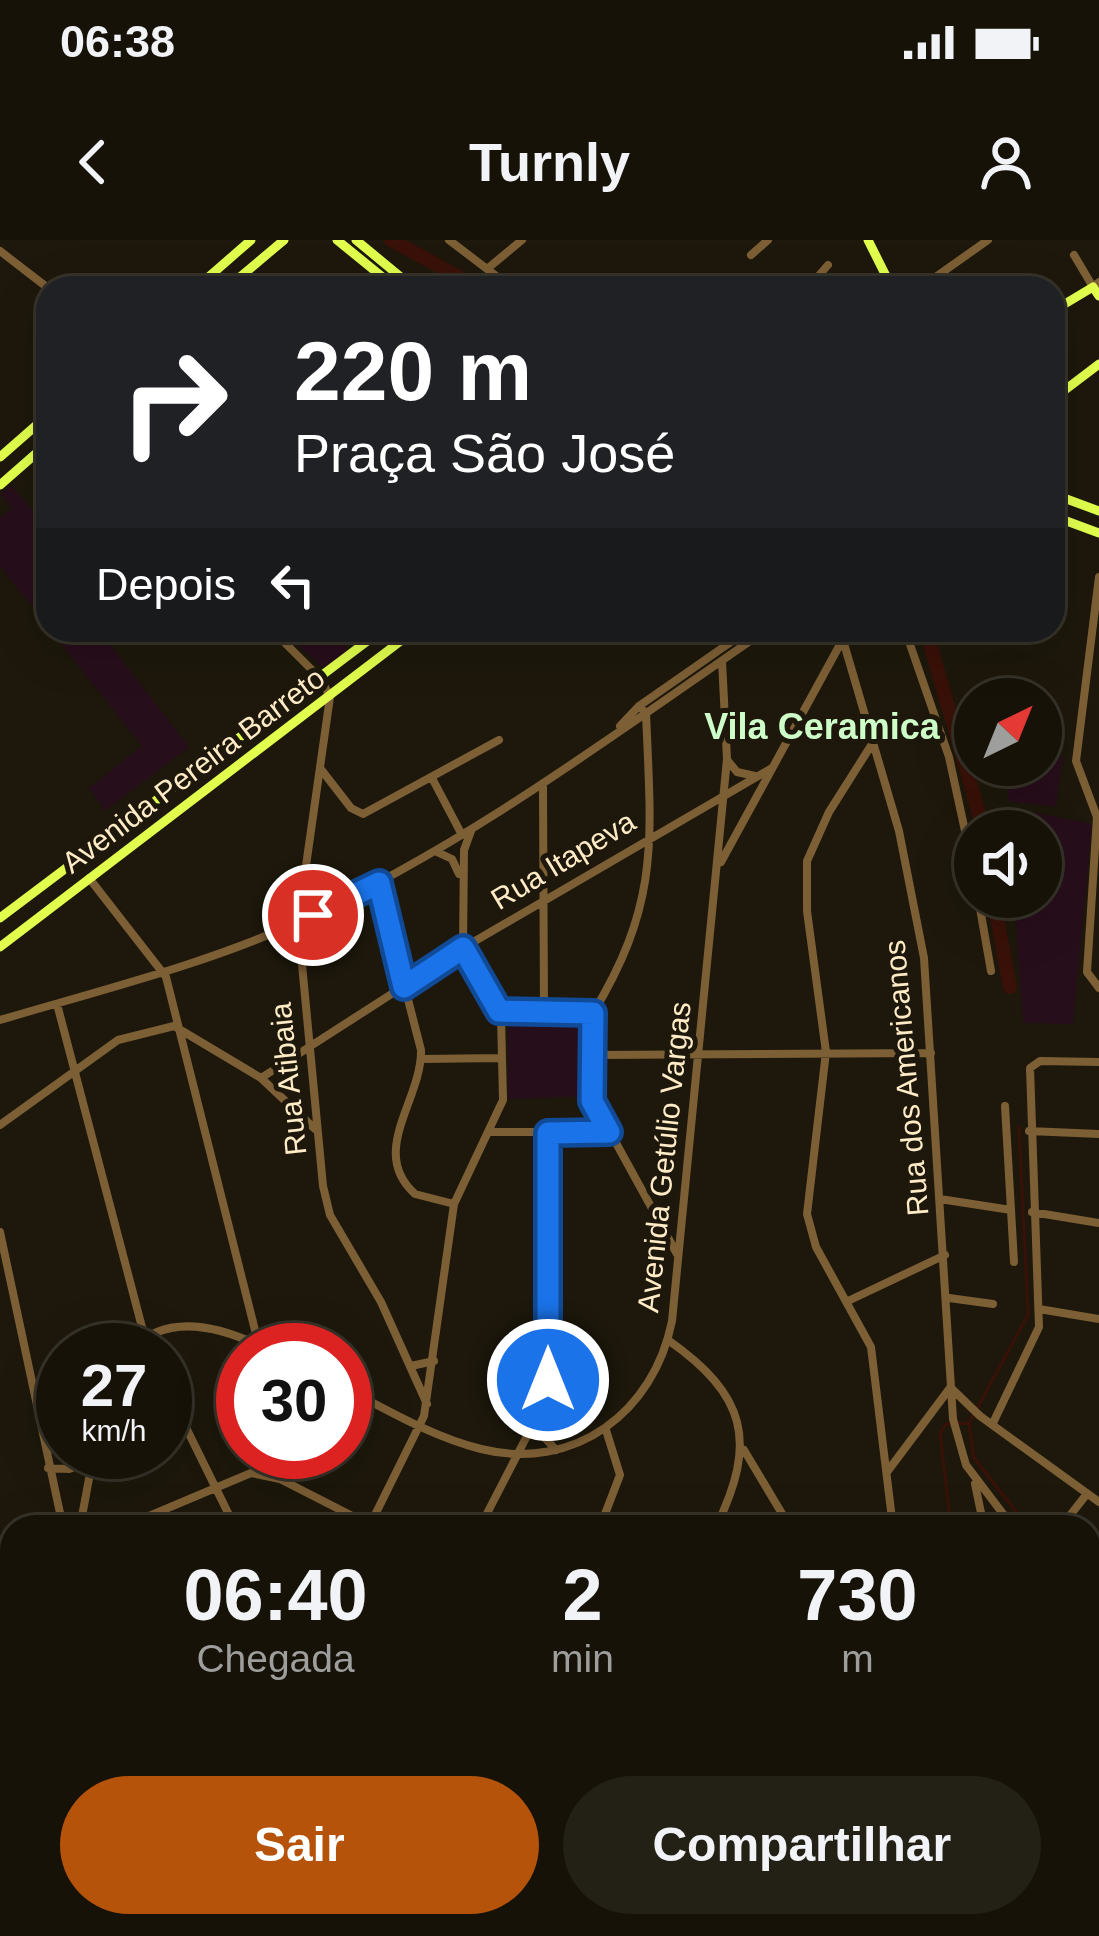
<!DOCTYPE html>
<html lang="pt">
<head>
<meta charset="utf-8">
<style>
  :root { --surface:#161208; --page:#232016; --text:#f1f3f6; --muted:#9e9e9c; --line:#353229; --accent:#b45309 }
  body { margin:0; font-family:Arial,sans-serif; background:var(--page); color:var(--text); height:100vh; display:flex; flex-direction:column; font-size:45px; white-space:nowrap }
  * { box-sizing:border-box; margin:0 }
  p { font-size:39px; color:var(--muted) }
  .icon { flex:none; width:66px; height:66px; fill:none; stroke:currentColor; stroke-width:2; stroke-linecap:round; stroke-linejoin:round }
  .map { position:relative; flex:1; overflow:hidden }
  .side { position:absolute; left:0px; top:1275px; width:1101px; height:423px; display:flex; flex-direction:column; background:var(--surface); border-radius:36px 36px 0 0; box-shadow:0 12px 48px #0002,0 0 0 3px var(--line) }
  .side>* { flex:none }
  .guide { position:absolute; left:36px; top:36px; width:1029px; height:366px; border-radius:36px; box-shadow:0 12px 48px #0002,0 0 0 3px var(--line); background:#202124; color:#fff; overflow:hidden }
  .needle { width:78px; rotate:43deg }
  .controls { position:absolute; left:954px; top:438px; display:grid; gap:24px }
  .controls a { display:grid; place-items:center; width:108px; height:108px; border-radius:50%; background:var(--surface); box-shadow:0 12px 48px #0002,0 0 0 3px var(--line); font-size:60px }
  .speed { position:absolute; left:36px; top:1083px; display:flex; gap:24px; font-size:60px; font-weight:700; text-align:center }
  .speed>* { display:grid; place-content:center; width:156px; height:156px; border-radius:50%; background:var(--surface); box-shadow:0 12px 48px #0002,0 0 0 3px var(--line); line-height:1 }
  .speed small { font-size:30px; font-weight:400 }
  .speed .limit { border:18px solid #d22; background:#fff; color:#111 }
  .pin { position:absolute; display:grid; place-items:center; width:102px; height:102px; color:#fff; margin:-51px; border:6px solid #fff; border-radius:50%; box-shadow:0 3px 12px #0007 }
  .me { position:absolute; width:132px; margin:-66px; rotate:0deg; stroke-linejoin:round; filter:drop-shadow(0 0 9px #0008) }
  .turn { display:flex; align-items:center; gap:42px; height:252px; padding:0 60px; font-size:54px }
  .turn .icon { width:156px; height:156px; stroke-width:2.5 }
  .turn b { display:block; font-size:84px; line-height:102px }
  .then { display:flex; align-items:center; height:114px; padding:0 60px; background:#0003; gap:24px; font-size:45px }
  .eta { display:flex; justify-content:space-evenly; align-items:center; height:204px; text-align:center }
  .eta b { font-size:72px; font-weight:700; line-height:84px }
  .primary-button { display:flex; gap:24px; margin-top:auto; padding:24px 60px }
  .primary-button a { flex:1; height:138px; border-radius:72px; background:var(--accent); color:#fff; font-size:48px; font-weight:700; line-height:138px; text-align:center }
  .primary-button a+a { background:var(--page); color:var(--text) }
  .status { display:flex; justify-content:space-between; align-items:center; height:84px; padding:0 60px; background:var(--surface); direction:ltr }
  .status svg { height:33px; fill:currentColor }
  header { display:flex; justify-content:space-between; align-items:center; height:156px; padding:0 60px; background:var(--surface); font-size:54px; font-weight:700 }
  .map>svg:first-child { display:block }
</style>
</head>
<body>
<div class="status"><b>06:38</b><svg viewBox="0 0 49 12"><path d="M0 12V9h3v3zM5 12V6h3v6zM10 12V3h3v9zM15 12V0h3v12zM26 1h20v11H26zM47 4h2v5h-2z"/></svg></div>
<header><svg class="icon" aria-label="back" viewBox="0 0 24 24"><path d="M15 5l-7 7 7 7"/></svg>Turnly<svg class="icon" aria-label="person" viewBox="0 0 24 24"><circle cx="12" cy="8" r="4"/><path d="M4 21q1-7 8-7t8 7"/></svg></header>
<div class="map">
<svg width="1099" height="1696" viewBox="0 0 1099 1696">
  <rect width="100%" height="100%" fill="#1d180b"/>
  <path fill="#270e1b" d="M 11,245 L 48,289 L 48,387 L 0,326 L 0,278 L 12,268 L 1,254 Z
    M 50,390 L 99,390 L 189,507 L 105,571 L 89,548 L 142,506 Z
    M 282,390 L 333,390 L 348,410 L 323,428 Z
    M 1041,513 L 1063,517 L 1056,567 L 1007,561 L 1012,525 L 1041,525 Z
    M 1007,567 L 1092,584 L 1073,784 L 1023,783 L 1014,657 L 1041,657 L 1041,591 L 1009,591 Z
    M 508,779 L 589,780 L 588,856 L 508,859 Z
    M 1089,1393 L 1099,1406 L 1099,1696 L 784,1696 L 788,1686 L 1089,1686 Z"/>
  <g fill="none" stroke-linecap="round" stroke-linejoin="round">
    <path stroke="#391108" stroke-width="3" d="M 969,1183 L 1028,1075 L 1019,887
      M 969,1183 L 974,1218 L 1028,1287
      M 951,1287 L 940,1193 L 946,1184 L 969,1183
      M 1089,1369 L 1099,1382
      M 803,1696 L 808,1686"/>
    <path stroke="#391108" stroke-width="14" d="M 391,0 L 479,48
      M 926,390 L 984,591
      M 993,657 L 1010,747"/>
    <path stroke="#7d5f35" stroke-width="8" d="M 449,0 L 512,48
      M 0,11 L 48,48
      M 751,15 L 768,0
      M 1074,15 L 1093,47 L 1099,42
      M 487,29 L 522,0
      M 808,48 L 828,25
      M 920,48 L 988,0
      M 1099,337 L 1076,521 L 1097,577 L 1087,732 L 1099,748
      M 272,390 L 321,439 L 330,457 L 298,682 L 323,946 L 330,975 L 381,1062 L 427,1164
      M 840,390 L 899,591 L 924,718 L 953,1179 L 966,1225 L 1013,1287
      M 905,390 L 949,517 L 975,637
      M 620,486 L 639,466 L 748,390
      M 872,504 L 829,572 L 807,621 L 807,671 L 826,812 L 807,974 L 816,1007 L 871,1107 L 893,1287
      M 728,521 L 737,532 L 755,536
      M 320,528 L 351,568 L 363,574 L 499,500
      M 432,538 L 462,595
      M 543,547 L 544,771
      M 437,612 L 452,619 L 459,634
      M 721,622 L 843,399
      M 89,638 L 166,737 L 259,1106
      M 378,643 L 421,810 C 422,860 368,912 415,954 L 454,964
      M 978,657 L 991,731
      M 57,764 L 148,1110
      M 499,771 L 593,773
      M 593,773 C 661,661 651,598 646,473 L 639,466
      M 593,773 L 593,861 L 677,1014
      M 0,780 C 101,750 207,724 303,680 C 470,603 616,493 766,390
      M 593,815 L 931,813
      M 421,819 L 502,818
      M 261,838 L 463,708 L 772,528
      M 1005,866 L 1014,1022
      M 0,885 L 118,800 L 174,786 L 261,838 L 315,889
      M 1029,891 L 1099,894
      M 488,892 L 609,892
      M 940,959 L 1011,970
      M 1032,972 L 1099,983
      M 0,992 L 63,1287
      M 949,1058 L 993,1064
      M 848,1061 L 945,1015
      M 1039,1069 L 1099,1079
      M 668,1100 C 746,1155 758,1201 716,1287
      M 131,1110 C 169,1070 225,1088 268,1110
      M 411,1126 L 434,1121
      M 165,1145 L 235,1287
      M 345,1148 C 389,1171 433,1197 481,1209 C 575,1232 654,1172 672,1081 L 727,519 L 722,421
      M 951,1148 L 980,1176 L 1099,1262
      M 993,1183 L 1039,1087 L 1030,828 L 1040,821 L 1099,822
      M 535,1187 L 556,1210
      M 744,1210 L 790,1287
      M 48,1228 L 69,1229 L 92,1221
      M 887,1232 L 950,1148
      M 975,1244 L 984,1287
      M 80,1287 L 94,1212
      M 123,1287 L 251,1233 L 280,1239 L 370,1285
      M 369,1287 L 424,1176 L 454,964 L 503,860 L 501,777 L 463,708 L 464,610 L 471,591
      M 480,1287 L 544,1163 L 548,893
      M 600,1287 L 620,1235 L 606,1190
      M 1061,1287 L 1086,1255
      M 1089,1385 L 1099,1398
      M 0,1389 L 12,1385
      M 0,1410 L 12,1449
      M 0,1497 L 12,1493
      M 0,1562 L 12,1566
      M 0,1659 L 12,1652
      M 447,1686 L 457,1696
      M 593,1686 L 603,1696
      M 747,1686 L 758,1696
      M 291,1696 L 312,1686
      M 500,1696 L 506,1686
      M 721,1696 L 730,1686"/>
    <path stroke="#e2ff4e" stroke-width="9" d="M 337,0 L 396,48
      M 356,0 L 414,48
      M 868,0 L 892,48
      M 196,48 L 251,0
      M 227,48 L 284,0
      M 1053,71 L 1093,47 L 1099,56
      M 1053,159 L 1099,124
      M 0,217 L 48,175
      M 0,245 L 48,203
      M 1053,254 L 1099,271
      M 1053,276 L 1099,293
      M 0,678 L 382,390
      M 0,707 L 415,390"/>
  </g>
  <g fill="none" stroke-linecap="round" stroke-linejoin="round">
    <g stroke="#114b97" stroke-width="30">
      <path id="route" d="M 313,675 L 379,643 L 404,747 L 463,708 L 499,771 L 593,773 L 592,861 L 609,892 L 548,893 L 548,1140"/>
    </g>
    <use href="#route" stroke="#1a73e8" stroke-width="21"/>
  </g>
  <g text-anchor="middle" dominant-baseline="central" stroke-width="10" stroke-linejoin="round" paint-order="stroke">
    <g font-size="30" fill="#ffecc7" stroke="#1d180b">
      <text transform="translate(193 530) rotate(-37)">Avenida Pereira Barreto</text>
      <text transform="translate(563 620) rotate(-31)">Rua Itapeva</text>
      <text transform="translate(906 838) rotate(-95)">Rua dos Americanos</text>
      <text transform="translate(288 839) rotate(-96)">Rua Atibaia</text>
      <text transform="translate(664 917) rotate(-84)">Avenida Getúlio Vargas</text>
    </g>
    <g font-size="36" font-weight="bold" fill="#cfffc9" stroke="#1d180b">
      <text x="822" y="486">Vila Ceramica</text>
    </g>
  </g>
</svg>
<div class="controls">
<a><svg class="needle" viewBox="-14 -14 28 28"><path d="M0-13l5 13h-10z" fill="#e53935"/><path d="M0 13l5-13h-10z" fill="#9e9e9c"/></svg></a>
<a><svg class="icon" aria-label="sound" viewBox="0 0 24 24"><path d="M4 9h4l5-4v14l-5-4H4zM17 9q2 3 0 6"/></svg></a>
</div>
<div class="speed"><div>27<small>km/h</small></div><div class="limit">30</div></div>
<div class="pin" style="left:313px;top:675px;background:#d93025"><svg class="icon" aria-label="arrive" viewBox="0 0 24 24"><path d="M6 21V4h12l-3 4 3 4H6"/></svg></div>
<svg class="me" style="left:548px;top:1140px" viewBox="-20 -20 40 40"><circle r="17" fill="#1a73e8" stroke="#fff" stroke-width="3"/><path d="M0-11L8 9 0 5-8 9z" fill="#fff"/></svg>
<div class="guide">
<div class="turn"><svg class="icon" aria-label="right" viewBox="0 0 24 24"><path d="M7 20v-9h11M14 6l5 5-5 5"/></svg><div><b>220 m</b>Praça São José</div></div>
<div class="then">Depois<svg class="icon" aria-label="left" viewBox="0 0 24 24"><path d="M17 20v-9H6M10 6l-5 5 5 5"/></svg></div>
</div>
<section class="side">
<div class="eta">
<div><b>06:40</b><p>Chegada</p></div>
<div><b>2</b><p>min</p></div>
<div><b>730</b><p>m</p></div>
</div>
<div class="primary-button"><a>Sair</a><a>Compartilhar</a></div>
</section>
</div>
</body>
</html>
